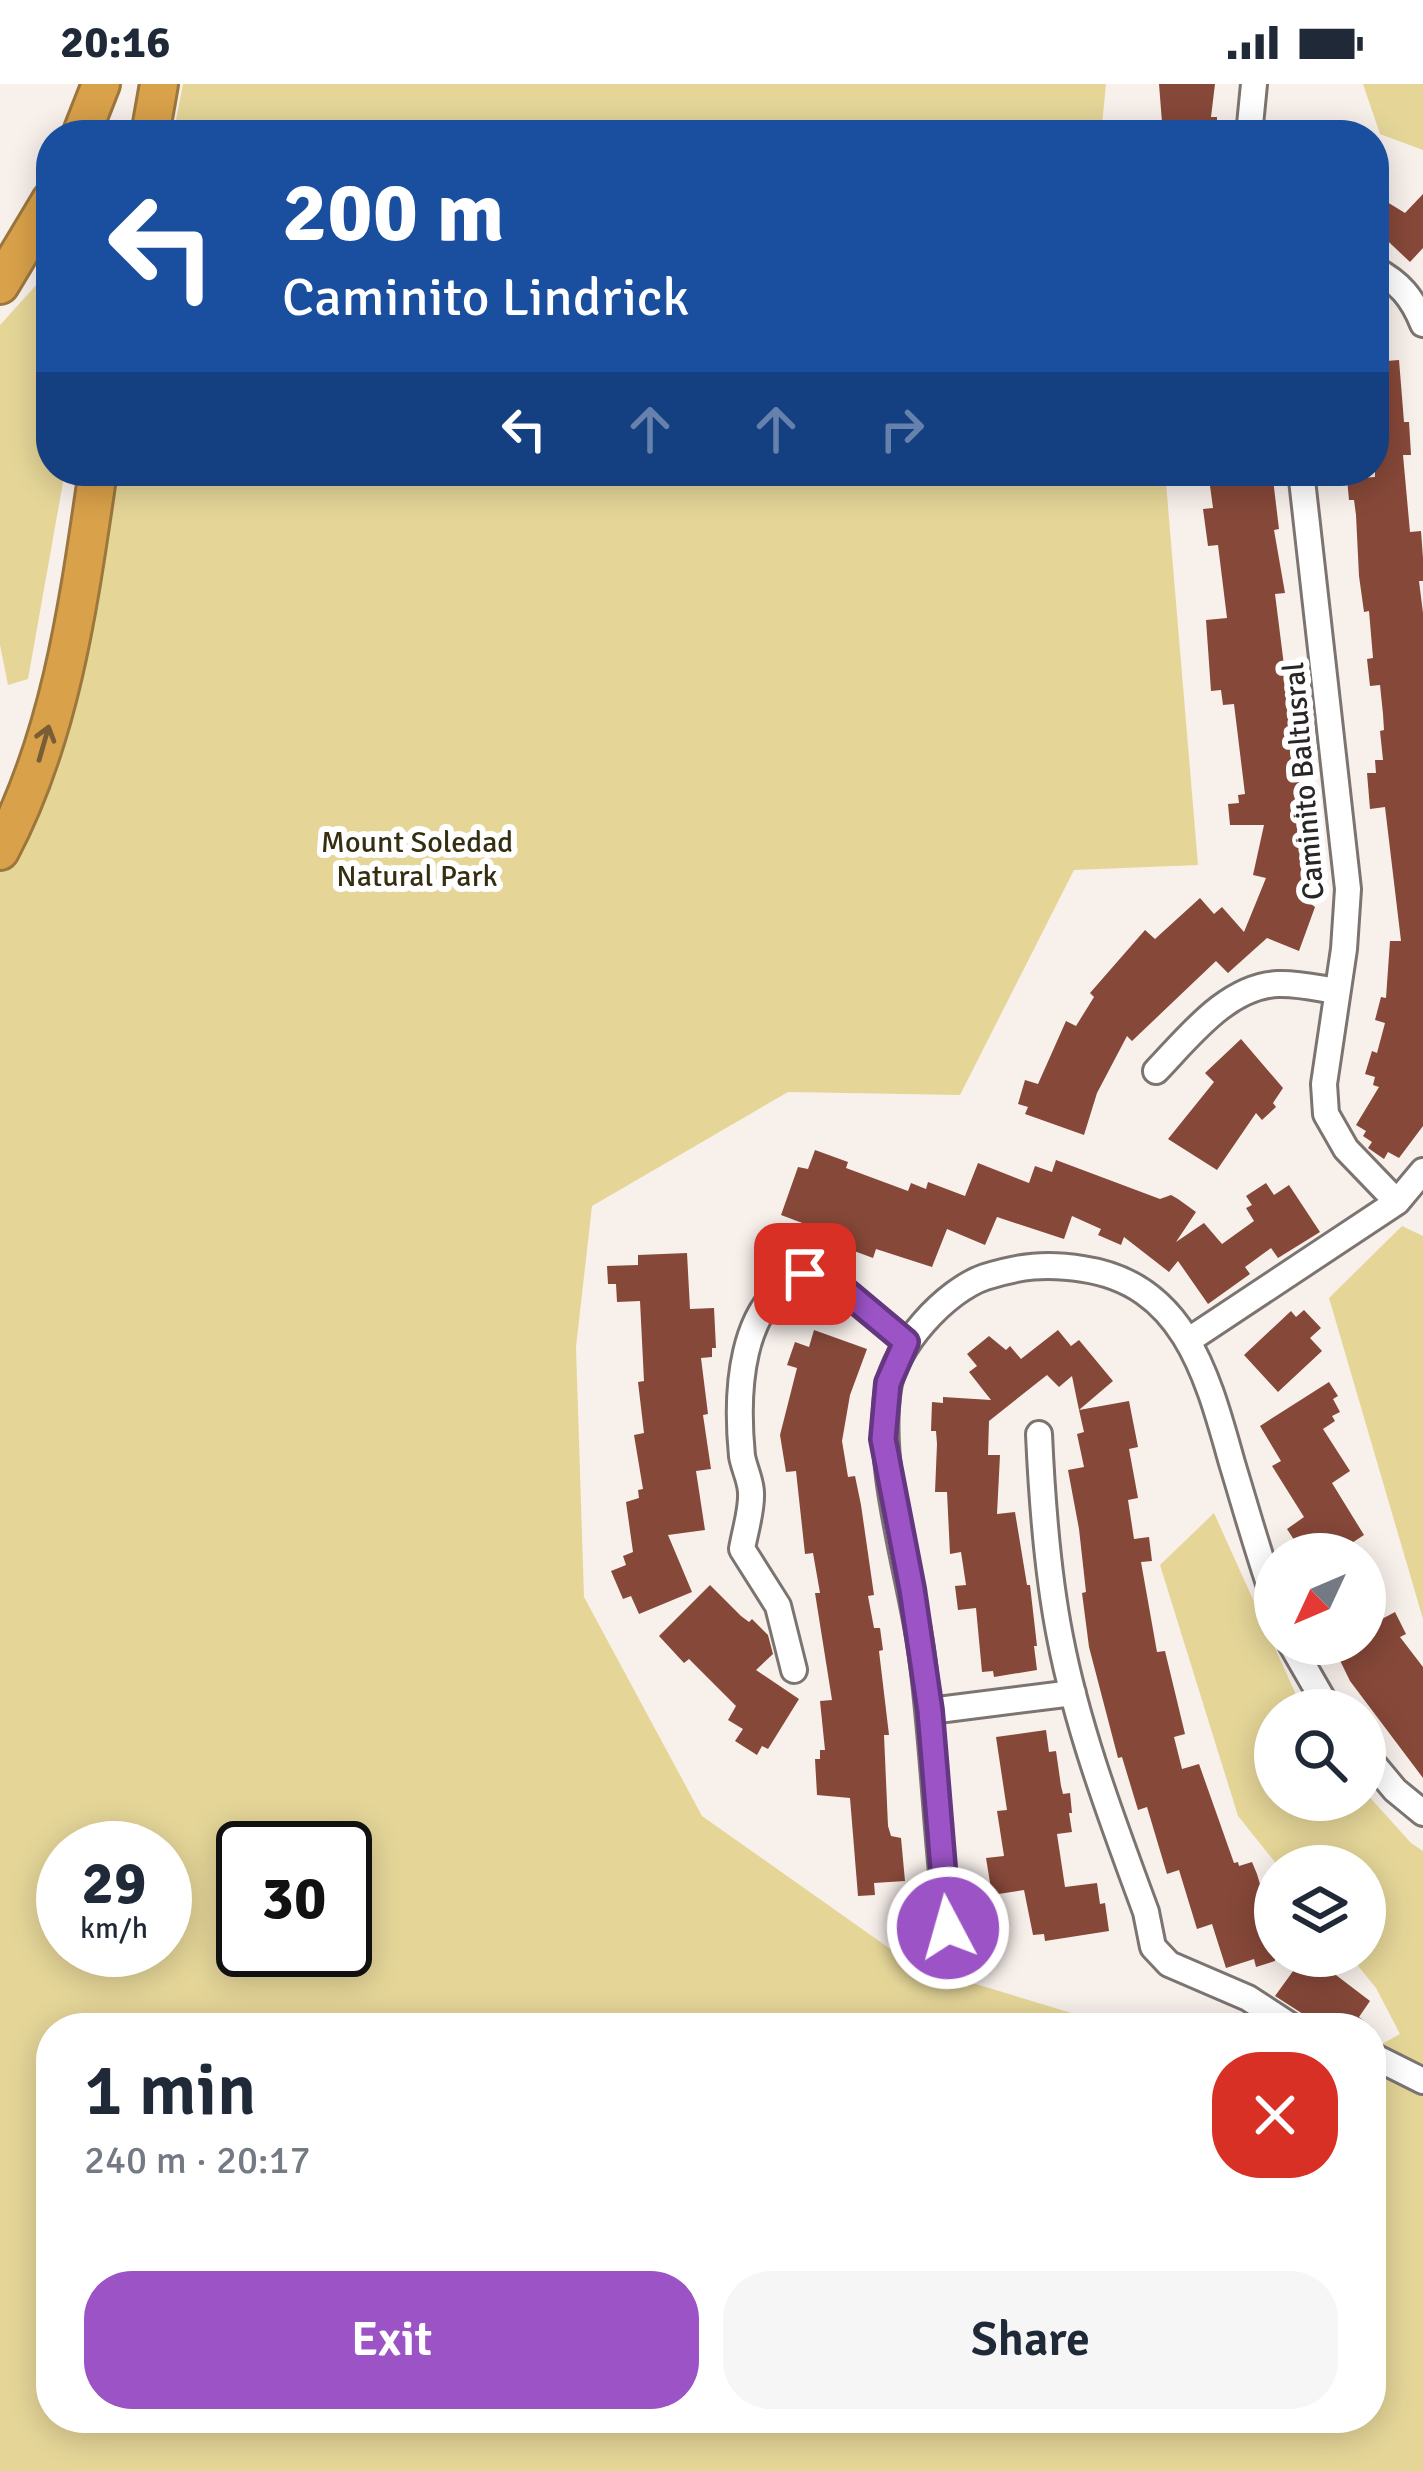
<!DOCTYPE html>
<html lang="en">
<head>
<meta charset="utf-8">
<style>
  :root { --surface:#fff; --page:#f6f6f7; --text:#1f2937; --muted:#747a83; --accent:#9b53c6 }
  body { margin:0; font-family:Signika,sans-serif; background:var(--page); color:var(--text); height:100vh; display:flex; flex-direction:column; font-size:45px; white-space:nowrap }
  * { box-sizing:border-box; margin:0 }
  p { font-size:39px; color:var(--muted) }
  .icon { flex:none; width:66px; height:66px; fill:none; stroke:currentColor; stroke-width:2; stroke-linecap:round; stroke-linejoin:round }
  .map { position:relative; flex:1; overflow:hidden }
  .side { position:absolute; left:36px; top:1929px; width:1350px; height:420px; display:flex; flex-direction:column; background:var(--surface); border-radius:48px; box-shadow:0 6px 30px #0003 }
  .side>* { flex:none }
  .top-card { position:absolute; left:36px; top:36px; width:1353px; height:366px; border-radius:48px; box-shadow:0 6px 30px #0003; background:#1a4fa0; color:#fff; overflow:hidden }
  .needle { width:78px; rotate:226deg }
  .fabs { position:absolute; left:1254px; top:1449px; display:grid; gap:24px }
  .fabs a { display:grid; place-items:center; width:132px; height:132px; border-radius:50%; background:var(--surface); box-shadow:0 6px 30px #0003; font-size:60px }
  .speed { position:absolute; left:36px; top:1737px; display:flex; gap:24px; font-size:60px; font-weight:700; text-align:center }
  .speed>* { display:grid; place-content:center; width:156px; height:156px; border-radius:50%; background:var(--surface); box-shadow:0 6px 30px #0003; line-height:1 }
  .speed small { font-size:30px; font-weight:400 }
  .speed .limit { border:6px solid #111; border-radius:18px; background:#fff; color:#111 }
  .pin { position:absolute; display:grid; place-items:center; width:102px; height:102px; color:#fff; margin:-51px; border-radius:24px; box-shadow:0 6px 18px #0006 }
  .me { position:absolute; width:132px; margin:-66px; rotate:354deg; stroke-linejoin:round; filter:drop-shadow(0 0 9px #0008) }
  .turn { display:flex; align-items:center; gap:42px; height:252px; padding:0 48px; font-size:54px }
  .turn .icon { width:156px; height:156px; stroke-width:2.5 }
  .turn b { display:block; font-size:84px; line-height:102px }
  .lanes { display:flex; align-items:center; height:114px; padding:0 48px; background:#0003; justify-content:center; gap:60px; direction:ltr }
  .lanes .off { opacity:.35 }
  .round { display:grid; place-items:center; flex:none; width:126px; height:126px; border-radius:48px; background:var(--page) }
  .headline { display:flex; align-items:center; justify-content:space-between; height:204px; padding:0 48px }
  h1 { font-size:72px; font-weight:600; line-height:90px }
  .cta { display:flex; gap:24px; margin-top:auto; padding:24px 48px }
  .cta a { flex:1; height:138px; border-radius:48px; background:var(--accent); color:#fff; font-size:48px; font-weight:600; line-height:138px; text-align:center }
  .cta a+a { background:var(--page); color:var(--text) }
  .status { display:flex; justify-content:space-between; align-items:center; height:84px; padding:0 60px; background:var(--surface); direction:ltr }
  .status svg { height:33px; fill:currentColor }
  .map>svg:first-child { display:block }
</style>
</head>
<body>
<div class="status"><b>20:16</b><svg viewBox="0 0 49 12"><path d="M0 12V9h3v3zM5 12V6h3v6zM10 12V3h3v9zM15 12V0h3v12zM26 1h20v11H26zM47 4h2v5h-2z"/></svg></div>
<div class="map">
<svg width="1423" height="2387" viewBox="0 0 1423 2387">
  <rect width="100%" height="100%" fill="#f8f0eb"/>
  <path fill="#e5d698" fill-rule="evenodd" d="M 183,0 L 1106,0 L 1101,51 L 173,51 Z
    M 1363,0 L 1423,0 L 1423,66 L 1380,50 Z
    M 51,175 L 51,387 L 65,387 L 28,595 L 8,601 L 0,561 L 0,241 L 39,198 Z
    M 107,387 L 1165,387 L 1198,781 L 1074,786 L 960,1011 L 788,1008 L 592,1122 L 576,1263 L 584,1513 L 702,1732 L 913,1881 L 1121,1944 L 51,1944 L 51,2334 L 1371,2334 L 1371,1966 L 1400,1950 L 1376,1904 L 1350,1872 L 1365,1872 L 1365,1782 L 1278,1782 L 1238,1732 L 1160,1481 L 1214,1429 L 1303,1626 L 1275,1626 L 1275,1716 L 1365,1716 L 1365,1708 L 1411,1759 L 1423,1767 L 1423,2387 L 0,2387 L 0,767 ZM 63,1764 L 165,1764 L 165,1866 L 63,1866 ZM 243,1764 L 345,1764 L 345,1866 L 243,1866 Z
    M 1402,1142 L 1423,1152 L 1423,1535 L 1329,1214 Z"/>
  <path fill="#864839" d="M 1159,0 L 1215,0 L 1211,33 L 1217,33 L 1217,51 L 1163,51 Z
    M 1374,110 L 1405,129 L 1423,110 L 1423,164 L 1410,178 L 1374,144 Z
    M 1399,276 L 1404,338 L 1409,338 L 1411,371 L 1403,371 L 1410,448 L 1421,447 L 1423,474 L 1423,497 L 1419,497 L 1423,529 L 1423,1042 L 1399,1074 L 1388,1068 L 1384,1075 L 1368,1064 L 1372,1058 L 1363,1052 L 1366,1047 L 1356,1041 L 1379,1003 L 1373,1001 L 1375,993 L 1365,990 L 1372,967 L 1377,969 L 1385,939 L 1375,936 L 1381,913 L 1386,914 L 1390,857 L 1401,857 L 1385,723 L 1370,725 L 1367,689 L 1376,689 L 1375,676 L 1383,676 L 1380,647 L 1384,646 L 1383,630 L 1380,601 L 1370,602 L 1367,575 L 1373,574 L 1369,527 L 1364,528 L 1359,492 L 1356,431 L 1354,416 L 1349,416 L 1347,395 L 1375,393 L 1374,278 Z
    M 1208,387 L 1272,387 L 1279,445 L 1274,446 L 1285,509 L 1275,510 L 1290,629 L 1299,631 L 1307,696 L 1310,696 L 1314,755 L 1308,778 L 1315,779 L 1307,817 L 1315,823 L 1299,867 L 1267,854 L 1228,889 L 1216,877 L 1132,957 L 1127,952 L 1097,1009 L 1084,1051 L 1025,1030 L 1028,1023 L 1018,1020 L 1025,996 L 1038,1000 L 1066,937 L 1076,942 L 1094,913 L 1090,909 L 1145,846 L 1155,855 L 1200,814 L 1214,830 L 1222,823 L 1244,848 L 1266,794 L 1253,791 L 1264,741 L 1230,741 L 1228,720 L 1239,719 L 1238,711 L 1245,710 L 1234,620 L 1223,621 L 1221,606 L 1211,607 L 1206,536 L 1227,534 L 1218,461 L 1208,462 L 1203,425 L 1213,424 Z
    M 1241,955 L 1283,1004 L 1273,1019 L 1276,1023 L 1262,1036 L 1256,1029 L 1217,1086 L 1168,1055 L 1214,998 L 1205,989 Z
    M 815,1066 L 848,1078 L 846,1084 L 908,1107 L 911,1099 L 926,1105 L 928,1098 L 965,1112 L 978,1079 L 1029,1099 L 1035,1082 L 1052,1088 L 1056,1076 L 1160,1115 L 1171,1111 L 1178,1115 L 1196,1128 L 1176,1158 L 1204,1139 L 1222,1160 L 1254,1137 L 1246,1124 L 1252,1121 L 1246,1112 L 1266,1099 L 1274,1111 L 1289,1101 L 1320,1148 L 1278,1174 L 1271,1164 L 1245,1183 L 1250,1190 L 1208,1220 L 1178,1177 L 1169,1188 L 1124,1153 L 1121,1161 L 1098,1151 L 1101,1145 L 1072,1132 L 1064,1155 L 997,1133 L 985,1161 L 947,1145 L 932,1183 L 876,1165 L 873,1174 L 846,1164 L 847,1160 L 827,1153 L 829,1149 L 781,1131 L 798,1083 L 808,1085 Z
    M 687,1169 L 690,1225 L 714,1224 L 716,1264 L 712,1264 L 712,1273 L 701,1274 L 708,1330 L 703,1331 L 711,1385 L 696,1387 L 705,1446 L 668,1451 L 692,1508 L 639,1530 L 631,1512 L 623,1515 L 611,1487 L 626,1481 L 623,1472 L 633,1468 L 626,1418 L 639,1414 L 638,1406 L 643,1405 L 634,1351 L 644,1349 L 638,1298 L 644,1297 L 640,1217 L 617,1218 L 616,1200 L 608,1200 L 607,1182 L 638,1181 L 638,1171 Z
    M 1304,1226 L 1321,1244 L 1310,1254 L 1322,1267 L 1278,1308 L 1244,1271 L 1291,1227 L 1296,1233 Z
    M 814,1246 L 867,1265 L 850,1311 L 842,1357 L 848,1393 L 855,1392 L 861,1421 L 874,1511 L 868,1512 L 874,1544 L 880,1544 L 883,1566 L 879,1567 L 889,1651 L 884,1651 L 888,1742 L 891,1752 L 901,1754 L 905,1797 L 874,1799 L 875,1811 L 858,1812 L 850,1714 L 817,1711 L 815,1675 L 820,1675 L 820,1666 L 825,1666 L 820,1617 L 832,1616 L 815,1509 L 820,1509 L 813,1469 L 805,1470 L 796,1387 L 786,1388 L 780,1351 L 797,1284 L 787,1281 L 795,1258 L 809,1263 Z
    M 1058,1246 L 1071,1262 L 1079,1256 L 1113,1297 L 1079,1326 L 1072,1292 L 1059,1303 L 1047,1291 L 989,1337 L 988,1371 L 1000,1371 L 997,1430 L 1015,1428 L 1027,1501 L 1030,1501 L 1037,1562 L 1034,1562 L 1037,1586 L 994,1593 L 993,1587 L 982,1588 L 976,1524 L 958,1526 L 955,1502 L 966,1501 L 961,1468 L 950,1470 L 947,1408 L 935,1408 L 937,1360 L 936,1347 L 931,1347 L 932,1318 L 943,1319 L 943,1313 L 991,1316 L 969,1288 L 977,1282 L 967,1270 L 989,1252 L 1006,1266 L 1010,1262 L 1021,1275 Z
    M 1329,1298 L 1338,1312 L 1333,1315 L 1340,1328 L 1332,1332 L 1335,1337 L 1323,1345 L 1350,1387 L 1332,1399 L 1364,1451 L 1335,1470 L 1310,1470 L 1303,1460 L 1298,1462 L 1287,1445 L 1304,1433 L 1272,1382 L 1281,1377 L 1260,1342 Z
    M 1129,1317 L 1138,1363 L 1129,1365 L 1138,1414 L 1128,1416 L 1134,1455 L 1149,1453 L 1152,1477 L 1141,1478 L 1157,1568 L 1165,1567 L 1185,1650 L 1174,1653 L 1182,1685 L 1199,1680 L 1234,1779 L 1238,1778 L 1239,1782 L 1252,1778 L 1257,1790 L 1272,1841 L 1275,1840 L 1275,1877 L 1256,1883 L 1254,1875 L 1226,1884 L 1212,1840 L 1197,1845 L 1179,1786 L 1167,1790 L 1147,1723 L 1138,1726 L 1122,1673 L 1118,1674 L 1089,1563 L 1082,1509 L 1086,1508 L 1079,1445 L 1068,1386 L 1084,1383 L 1077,1350 L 1084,1348 L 1079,1326 Z
    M 710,1501 L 741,1532 L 749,1538 L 752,1535 L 768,1551 L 773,1570 L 756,1586 L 799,1615 L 768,1665 L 762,1662 L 757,1671 L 735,1657 L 743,1645 L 728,1636 L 736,1622 L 689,1575 L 684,1579 L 659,1552 Z
    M 1395,1528 L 1406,1550 L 1400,1553 L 1423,1583 L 1423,1694 L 1350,1597 L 1332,1560 L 1365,1560 L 1365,1544 Z
    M 1046,1646 L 1049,1668 L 1056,1667 L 1061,1702 L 1063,1710 L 1070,1709 L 1072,1729 L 1069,1729 L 1072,1748 L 1057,1750 L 1065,1803 L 1097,1799 L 1100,1820 L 1105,1819 L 1109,1847 L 1045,1857 L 1044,1850 L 1033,1851 L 1024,1806 L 992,1811 L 986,1774 L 1004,1772 L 997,1727 L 1007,1726 L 996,1653 Z
    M 1304,1872 L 1311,1872 L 1370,1917 L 1359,1933 L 1373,1944 L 1314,1944 L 1303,1930 L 1275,1912 Z"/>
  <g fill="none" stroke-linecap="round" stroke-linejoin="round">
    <g stroke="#7b7470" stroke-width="30">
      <path id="minor" d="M 1249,51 L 1254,0
        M 1374,185 C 1400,199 1412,213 1423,240
        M 1301,387 L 1348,805 L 1344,865 L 1324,1000 L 1326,1030 L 1346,1065 L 1397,1118
        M 1156,987 C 1188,954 1227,902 1278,900 C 1297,899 1317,904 1336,907
        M 1189,1256 L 1397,1118 L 1423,1087
        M 1039,1350 C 1042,1417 1047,1487 1060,1553 C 1078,1647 1113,1738 1146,1828 L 1153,1863 L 1169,1880 L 1248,1914 L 1294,1944
        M 1291,1560 L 1329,1626
        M 794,1586 L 778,1522 L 742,1465 C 745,1447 752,1426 751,1409 C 751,1397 744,1384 742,1372 C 736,1311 738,1216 805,1190 L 837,1201 L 906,1258
        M 930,1627 L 1073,1609
        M 1365,1670 L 1395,1706 L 1423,1729
        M 948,1844 C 936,1751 934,1658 921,1565 C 909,1485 876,1383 888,1305 C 894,1263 946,1206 985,1193 C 1020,1182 1046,1179 1083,1185 C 1185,1200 1208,1294 1232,1379 C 1246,1425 1259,1472 1275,1517
        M 1371,1971 L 1423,1997"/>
    </g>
    <g stroke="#9b763d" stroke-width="42">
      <path id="highway" d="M 81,51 L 101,0
        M 150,51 L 159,0
        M 0,201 L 51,116
        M 0,767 C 62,650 79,516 98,387"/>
    </g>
    <use href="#minor" stroke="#fff" stroke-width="24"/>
    <use href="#highway" stroke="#d9a14a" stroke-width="36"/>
  </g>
  <defs><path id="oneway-shaft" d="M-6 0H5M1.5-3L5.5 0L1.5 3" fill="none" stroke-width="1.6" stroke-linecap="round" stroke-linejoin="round" transform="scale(3)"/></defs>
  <use stroke="#785d36" href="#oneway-shaft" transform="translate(44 659) rotate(-74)"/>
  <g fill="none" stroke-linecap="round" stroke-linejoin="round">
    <g stroke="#653681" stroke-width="30">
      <path id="route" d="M 805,1190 L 838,1201 L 906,1258 L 888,1299 L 883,1355 L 912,1505 L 930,1627 L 948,1844"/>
    </g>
    <use href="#route" stroke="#9b53c6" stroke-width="21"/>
  </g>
  <g text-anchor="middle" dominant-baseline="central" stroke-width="12" stroke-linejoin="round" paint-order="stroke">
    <g font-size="30" fill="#292625" stroke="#fff">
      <text transform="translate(1304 697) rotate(-95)">Caminito Baltusral</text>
    </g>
    <g font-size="30" fill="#352e10" stroke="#fff">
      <text x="417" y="758">Mount Soledad<tspan x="417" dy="34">Natural Park</tspan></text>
    </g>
  </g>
</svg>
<div class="fabs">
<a><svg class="needle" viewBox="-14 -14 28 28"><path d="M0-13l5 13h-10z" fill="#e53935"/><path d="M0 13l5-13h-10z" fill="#747a83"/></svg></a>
<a><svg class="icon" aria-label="search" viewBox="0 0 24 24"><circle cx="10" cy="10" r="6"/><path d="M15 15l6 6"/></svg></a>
<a><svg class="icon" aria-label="layers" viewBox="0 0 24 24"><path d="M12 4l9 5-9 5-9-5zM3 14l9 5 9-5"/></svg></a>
</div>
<div class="speed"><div>29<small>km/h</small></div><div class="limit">30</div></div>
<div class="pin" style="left:805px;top:1190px;background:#d93025"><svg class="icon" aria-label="arrive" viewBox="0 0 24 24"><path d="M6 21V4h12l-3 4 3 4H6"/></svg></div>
<svg class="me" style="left:948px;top:1844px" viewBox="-20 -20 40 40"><circle r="17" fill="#9b53c6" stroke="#fff" stroke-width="3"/><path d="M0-11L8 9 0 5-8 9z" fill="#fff"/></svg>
<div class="top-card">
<div class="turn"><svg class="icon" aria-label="left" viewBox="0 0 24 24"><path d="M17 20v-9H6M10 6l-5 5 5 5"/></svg><div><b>200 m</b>Caminito Lindrick</div></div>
<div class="lanes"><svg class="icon" aria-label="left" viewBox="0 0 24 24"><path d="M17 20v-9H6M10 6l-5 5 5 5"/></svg><svg class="icon off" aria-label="ahead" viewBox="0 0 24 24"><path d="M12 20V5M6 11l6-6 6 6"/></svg><svg class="icon off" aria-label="ahead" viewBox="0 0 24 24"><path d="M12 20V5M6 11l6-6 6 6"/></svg><svg class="icon off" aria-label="right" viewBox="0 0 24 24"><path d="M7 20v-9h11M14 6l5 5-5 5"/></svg></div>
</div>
<section class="side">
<div class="headline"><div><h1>1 min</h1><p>240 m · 20:17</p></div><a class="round" style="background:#d93025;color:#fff"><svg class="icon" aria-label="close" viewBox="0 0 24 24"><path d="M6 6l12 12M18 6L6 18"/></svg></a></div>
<div class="cta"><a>Exit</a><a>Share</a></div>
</section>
</div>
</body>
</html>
